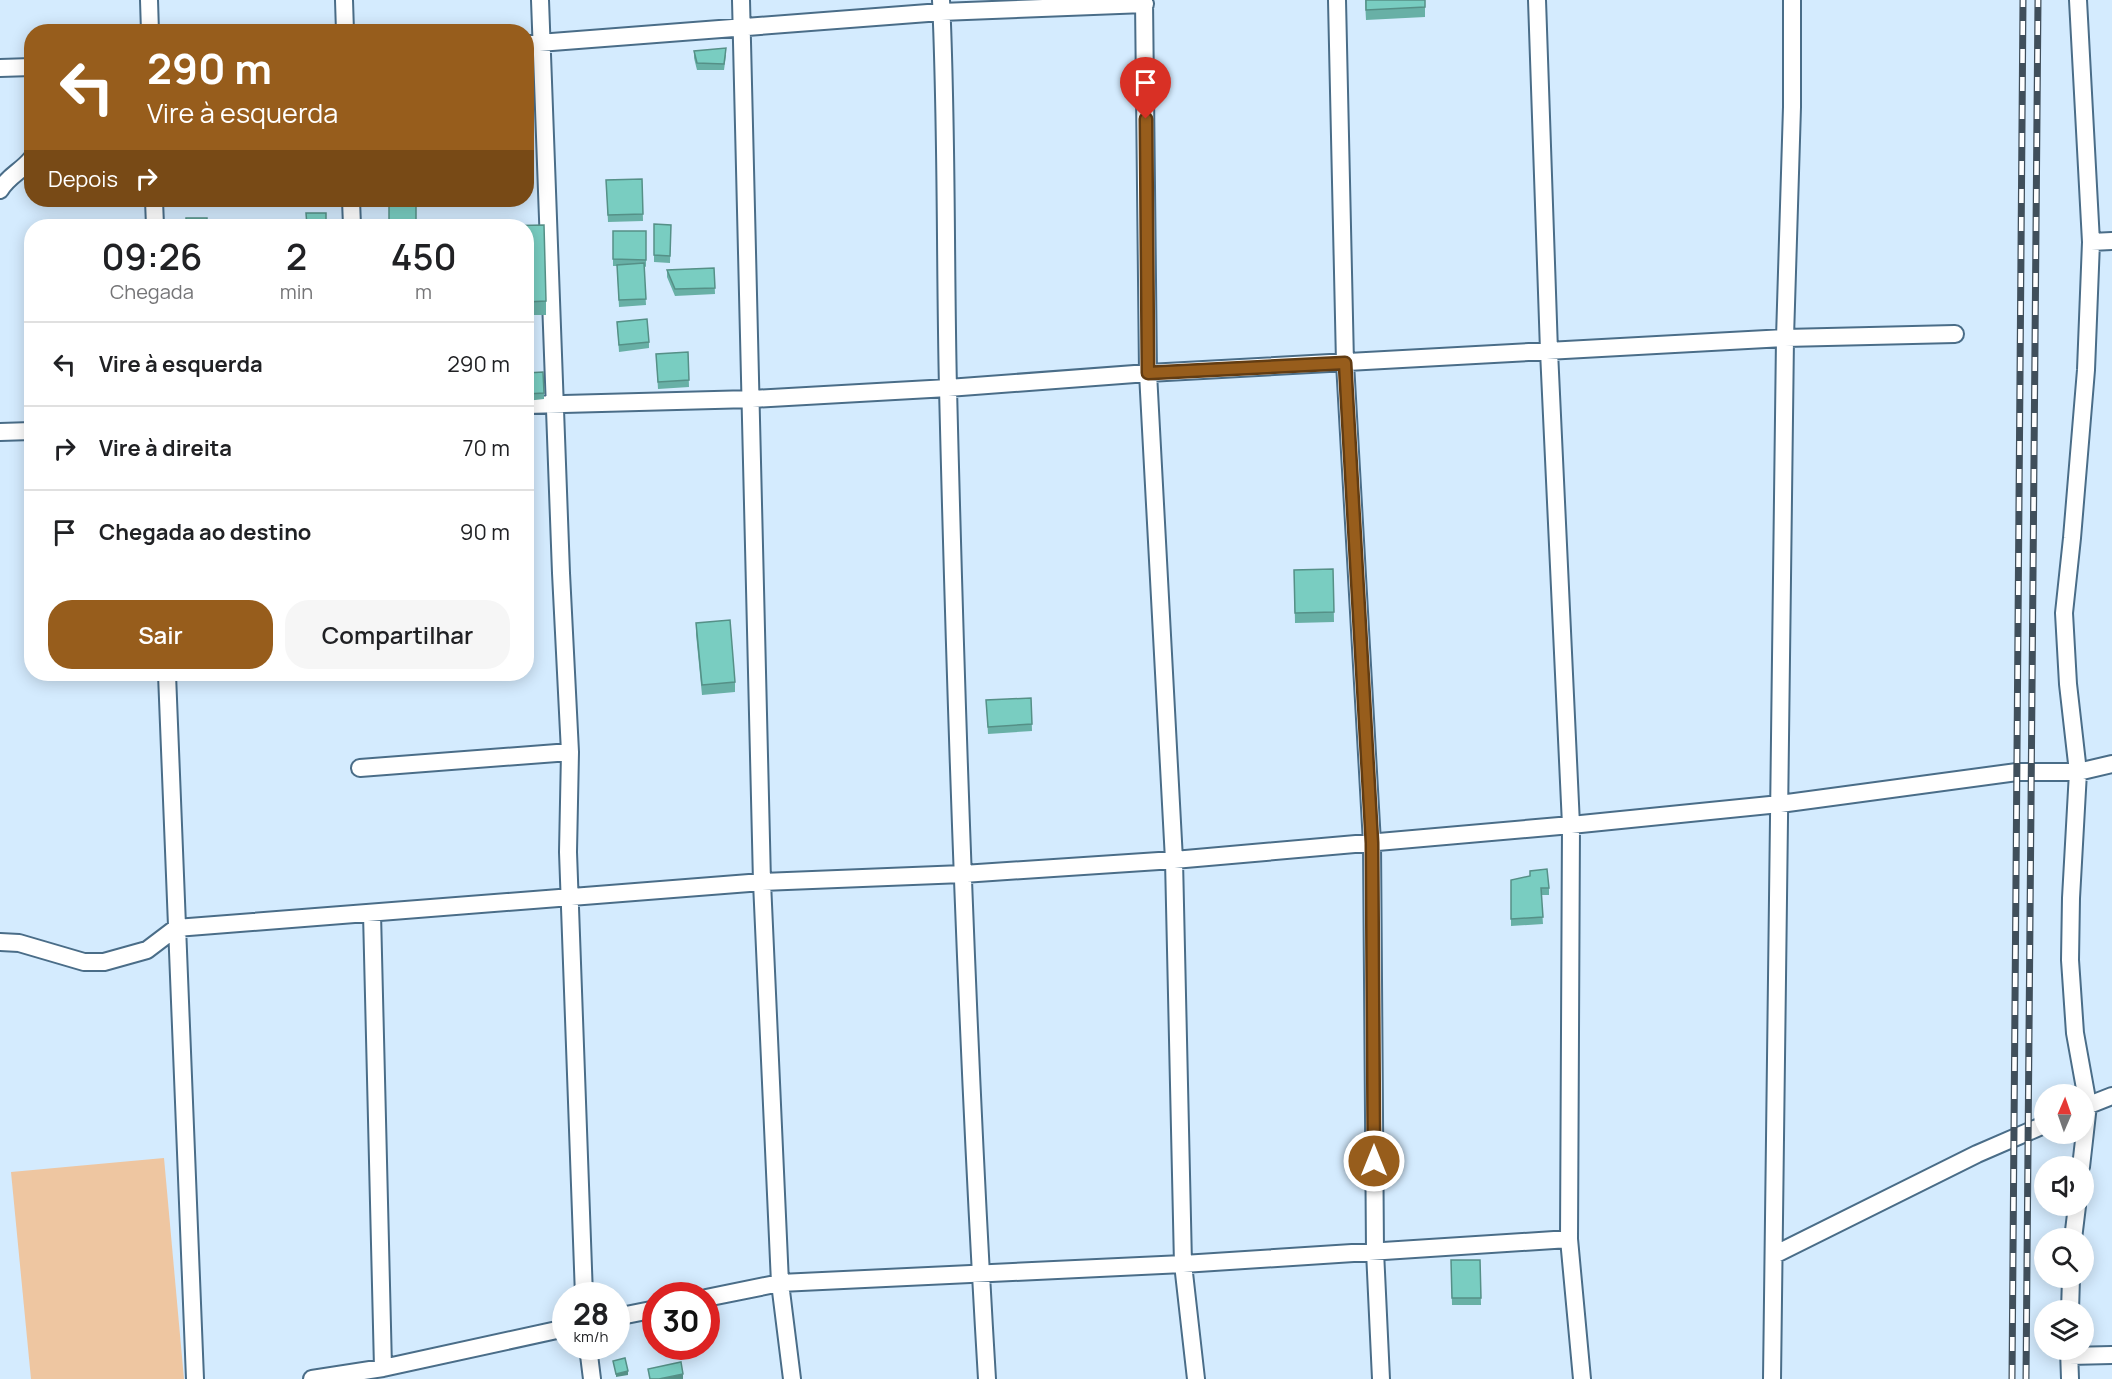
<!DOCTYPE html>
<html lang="pt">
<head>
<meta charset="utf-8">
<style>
  :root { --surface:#fff; --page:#f6f6f6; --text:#202124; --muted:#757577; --line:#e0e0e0; --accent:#975d1c }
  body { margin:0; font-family:Manrope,sans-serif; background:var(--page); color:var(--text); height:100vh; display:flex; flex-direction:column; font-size:22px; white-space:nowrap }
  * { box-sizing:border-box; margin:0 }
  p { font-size:20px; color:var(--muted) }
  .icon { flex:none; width:33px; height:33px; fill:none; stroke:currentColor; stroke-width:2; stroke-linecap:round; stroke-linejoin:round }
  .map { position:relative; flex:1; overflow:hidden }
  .drawer { position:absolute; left:24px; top:219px; width:510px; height:462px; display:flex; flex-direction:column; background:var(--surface); border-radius:24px; box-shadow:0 3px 15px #0003 }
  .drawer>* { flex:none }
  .top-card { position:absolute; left:24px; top:24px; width:510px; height:183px; border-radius:24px; box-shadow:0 3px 15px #0003; background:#975d1c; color:#fff; overflow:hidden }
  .needle { width:39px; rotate:2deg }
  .tools { position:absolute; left:2034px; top:1084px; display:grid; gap:12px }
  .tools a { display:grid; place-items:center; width:60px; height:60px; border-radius:50%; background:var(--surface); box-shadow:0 3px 15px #0003; font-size:30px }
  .speed { position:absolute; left:552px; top:1282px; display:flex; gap:12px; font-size:30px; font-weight:700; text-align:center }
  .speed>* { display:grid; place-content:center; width:78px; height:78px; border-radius:50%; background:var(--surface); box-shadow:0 3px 15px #0003; line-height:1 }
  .speed small { font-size:15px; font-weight:400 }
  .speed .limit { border:9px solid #d22; background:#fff; color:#111 }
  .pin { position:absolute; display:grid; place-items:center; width:51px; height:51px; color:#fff; margin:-62px -26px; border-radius:50% 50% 50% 0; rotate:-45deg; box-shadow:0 0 6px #0007 }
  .pin .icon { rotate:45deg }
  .me { position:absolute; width:66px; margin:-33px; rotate:0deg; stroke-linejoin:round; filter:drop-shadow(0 0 4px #0008) }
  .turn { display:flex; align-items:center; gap:21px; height:126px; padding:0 24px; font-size:27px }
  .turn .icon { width:78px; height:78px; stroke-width:2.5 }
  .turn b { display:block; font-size:42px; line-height:51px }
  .then { display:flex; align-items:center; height:57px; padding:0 24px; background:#0003; gap:12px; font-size:22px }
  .eta { display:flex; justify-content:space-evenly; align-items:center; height:102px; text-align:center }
  .eta b { font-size:36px; font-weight:600; line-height:42px }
  .action { display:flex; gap:12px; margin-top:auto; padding:12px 24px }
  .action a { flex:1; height:69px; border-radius:24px; background:var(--accent); color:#fff; font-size:24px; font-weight:600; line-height:69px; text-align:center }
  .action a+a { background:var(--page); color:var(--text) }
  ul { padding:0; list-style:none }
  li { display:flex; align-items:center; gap:18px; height:84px; padding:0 24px; border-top:2px solid var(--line) }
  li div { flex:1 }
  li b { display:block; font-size:22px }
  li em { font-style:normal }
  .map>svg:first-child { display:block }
</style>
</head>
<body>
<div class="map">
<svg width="2112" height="1379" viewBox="0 0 2112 1379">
  <rect width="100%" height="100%" fill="#d4ebfe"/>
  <path fill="#eec6a1" d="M 164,1158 L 184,1379 L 31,1379 L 11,1172 Z"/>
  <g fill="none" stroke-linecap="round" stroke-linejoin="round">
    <g stroke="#4a6d88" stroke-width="20">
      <path id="minor" d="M 149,0 L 150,32
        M 344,0 L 345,32
        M 540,0 L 561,573 L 570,752 L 568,852 L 584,1296
        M 741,0 L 762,882 L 780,1283 L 792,1379
        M 941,0 C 947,129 945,259 948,388 C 956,718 967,1049 987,1379
        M 1144,0 L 1148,373 L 1174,860 L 1183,1264 L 1196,1379
        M 1337,0 L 1345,363 L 1372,843 L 1375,1251 L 1381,1379
        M 1537,0 L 1549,351 L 1571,825 L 1569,1239 L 1582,1379
        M 2078,0 L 2091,242 L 2086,370 L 2072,538 L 2064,613 L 2068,684 L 2078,772 L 2071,898 L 2070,960 L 2075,1033 L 2088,1105 L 2081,1167
        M 526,44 L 941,12 L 1145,4
        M 0,68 L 32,67
        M 0,190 C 8,176 22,171 32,158
        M 154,200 L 155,226
        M 351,200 L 352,226
        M 2091,242 L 2112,241
        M 526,405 L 752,399 L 948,388 L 1148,373 L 1785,338 L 1955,334
        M 0,432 L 32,431
        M 167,674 L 195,1379
        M 360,768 L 570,752
        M 372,913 L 383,1368
        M 0,942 L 19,943 L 84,962 L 104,962 L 147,950 L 176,928 L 762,882 L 963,874 L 1174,860 L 1571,825 L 1780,804 L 2017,772 L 2078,772 L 2112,764
        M 2084,1107 L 2112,1096
        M 2073,1239 L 2077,1206
        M 1774,1255 L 1977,1154 L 2044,1125
        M 706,1298 L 780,1283 L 1183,1264 L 1569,1239
        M 2070,1311 L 2071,1278
        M 616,1317 L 656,1309
        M 588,1347 L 592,1379
        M 2069,1350 L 2070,1379
        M 2069,1356 L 2112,1355
        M 312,1379 L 383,1368 L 566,1328
        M 1772,1379 L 1785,338 L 1792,107 L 1792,0"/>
    </g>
    <use href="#minor" stroke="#fff" stroke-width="16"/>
    <g stroke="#404f5b" stroke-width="7">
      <path id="rail" d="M 2012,1379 L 2023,0
        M 2026,1379 L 2038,0"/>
    </g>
    <use href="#rail" stroke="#fff" stroke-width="4.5" stroke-dasharray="14" stroke-linecap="butt"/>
  </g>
  <path fill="#68b0a6" d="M 1365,0 L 1425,0 L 1425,17 L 1366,20 Z
    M 694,51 L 726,55 L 724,70 L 697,70 L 694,58 Z
    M 526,59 L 529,59 L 529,109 L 526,109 Z
    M 642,179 L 643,221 L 608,222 L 606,180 Z
    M 186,200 L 207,200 L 207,205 L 186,206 Z
    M 389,201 L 416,201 L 416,226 L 389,226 Z
    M 654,224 L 671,225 L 670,263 L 654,262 Z
    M 526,226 L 546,301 L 546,315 L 526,315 Z
    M 613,231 L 646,231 L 646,267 L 644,266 L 646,305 L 619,307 L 617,266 L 613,266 Z
    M 714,268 L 715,294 L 675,296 L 667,277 L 667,270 Z
    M 526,321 L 530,321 L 531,357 L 526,358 Z
    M 617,322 L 649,342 L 649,348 L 619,352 Z
    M 688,352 L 689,387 L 658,389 L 656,354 Z
    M 526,373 L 544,393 L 544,399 L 526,401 Z
    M 1333,569 L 1334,622 L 1295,623 L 1294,570 Z
    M 696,623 L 735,682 L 735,692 L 702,695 L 696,634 Z
    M 1031,698 L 1032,731 L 988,734 L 986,700 Z
    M 1511,880 L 1549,888 L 1549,895 L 1541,895 L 1543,924 L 1511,926 Z
    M 1451,1260 L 1480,1260 L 1481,1305 L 1452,1305 Z"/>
  <path fill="#559087" d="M 628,1371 L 628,1375 L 616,1377 L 616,1374 Z
    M 683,1374 L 683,1379 L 659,1379 Z"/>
  <path fill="#79cdc1" stroke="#559087" stroke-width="1.5" d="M 1366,0 L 1425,0 L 1425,7 L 1366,10 Z
    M 726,48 L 724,64 L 697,63 L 694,51 Z
    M 526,59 L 529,59 L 529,99 L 526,99 Z
    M 642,179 L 643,214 L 608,215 L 606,180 Z
    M 391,200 L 402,200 L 402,201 L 391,201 Z
    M 389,201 L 416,201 L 416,226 L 389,225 Z
    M 306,213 L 326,213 L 326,226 L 307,226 Z
    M 186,218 L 207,218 L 207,226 L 186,226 Z
    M 654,224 L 671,225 L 670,256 L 654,255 Z
    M 544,225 L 546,301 L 526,302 L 526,226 L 499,226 Z
    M 613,231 L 646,231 L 646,260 L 613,259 Z
    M 644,263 L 646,299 L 619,300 L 617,265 Z
    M 714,268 L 715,288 L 675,289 L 667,270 Z
    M 647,319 L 649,342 L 619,345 L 617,322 Z
    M 526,321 L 530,321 L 531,350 L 526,351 Z
    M 688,352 L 689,380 L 658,382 L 656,354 Z
    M 543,372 L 544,393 L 526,394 L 526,373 Z
    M 1333,569 L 1334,612 L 1295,613 L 1294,570 Z
    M 730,620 L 735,682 L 702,685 L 696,623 Z
    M 1031,698 L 1032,724 L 988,727 L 986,700 Z
    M 1547,869 L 1549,888 L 1541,888 L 1543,917 L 1511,919 L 1511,880 L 1530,876 L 1530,871 Z
    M 1451,1260 L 1480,1260 L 1481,1298 L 1452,1298 Z
    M 625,1358 L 628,1371 L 616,1374 L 613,1361 Z
    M 681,1362 L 683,1374 L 659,1379 L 650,1379 L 648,1369 Z"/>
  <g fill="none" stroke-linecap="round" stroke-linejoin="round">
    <g stroke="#623c12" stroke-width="15">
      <path id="route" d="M 1146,119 L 1148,373 L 1345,363 L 1372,843 L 1374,1161"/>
    </g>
    <use href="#route" stroke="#975d1c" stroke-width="10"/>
  </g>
</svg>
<div class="tools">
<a><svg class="needle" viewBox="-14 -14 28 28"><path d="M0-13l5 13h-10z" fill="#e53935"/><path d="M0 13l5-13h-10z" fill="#757577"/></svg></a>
<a><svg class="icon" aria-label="sound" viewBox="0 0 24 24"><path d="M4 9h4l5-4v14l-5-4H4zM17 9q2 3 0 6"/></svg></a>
<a><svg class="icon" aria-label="search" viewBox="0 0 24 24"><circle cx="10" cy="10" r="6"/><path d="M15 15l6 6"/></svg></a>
<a><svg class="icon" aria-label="layers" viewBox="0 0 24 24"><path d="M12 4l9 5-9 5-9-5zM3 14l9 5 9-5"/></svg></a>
</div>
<div class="speed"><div>28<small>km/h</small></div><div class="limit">30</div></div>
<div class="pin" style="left:1146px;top:119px;background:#d93025"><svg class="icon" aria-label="arrive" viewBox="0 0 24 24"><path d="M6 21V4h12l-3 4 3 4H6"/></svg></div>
<svg class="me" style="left:1374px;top:1161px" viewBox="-20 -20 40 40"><circle r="17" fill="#975d1c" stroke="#fff" stroke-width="3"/><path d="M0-11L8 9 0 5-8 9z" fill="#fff"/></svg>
<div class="top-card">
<div class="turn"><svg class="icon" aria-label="left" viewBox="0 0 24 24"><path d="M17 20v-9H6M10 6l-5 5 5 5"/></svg><div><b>290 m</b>Vire à esquerda</div></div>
<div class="then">Depois<svg class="icon" aria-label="right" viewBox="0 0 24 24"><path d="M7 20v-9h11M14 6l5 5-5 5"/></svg></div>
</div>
<section class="drawer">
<div class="eta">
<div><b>09:26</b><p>Chegada</p></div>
<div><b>2</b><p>min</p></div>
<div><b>450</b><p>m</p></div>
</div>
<ul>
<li><svg class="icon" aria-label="left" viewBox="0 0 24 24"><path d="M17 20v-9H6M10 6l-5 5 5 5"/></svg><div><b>Vire à esquerda</b></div><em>290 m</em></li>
<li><svg class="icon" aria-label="right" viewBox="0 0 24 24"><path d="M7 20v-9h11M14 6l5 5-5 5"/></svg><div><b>Vire à direita</b></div><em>70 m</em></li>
<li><svg class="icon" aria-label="arrive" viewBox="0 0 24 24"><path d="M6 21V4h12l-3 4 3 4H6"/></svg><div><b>Chegada ao destino</b></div><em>90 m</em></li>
</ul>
<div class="action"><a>Sair</a><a>Compartilhar</a></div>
</section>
</div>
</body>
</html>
